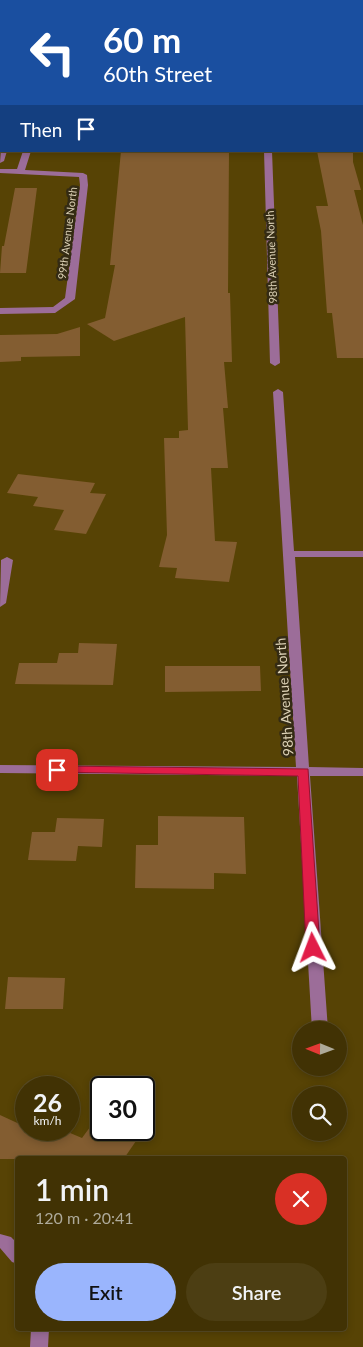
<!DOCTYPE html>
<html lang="en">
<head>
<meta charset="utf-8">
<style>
  :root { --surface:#413204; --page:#4c3e13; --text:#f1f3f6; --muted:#aeaa9a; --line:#5a4d26; --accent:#9ab5fd }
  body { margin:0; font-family:Lato,sans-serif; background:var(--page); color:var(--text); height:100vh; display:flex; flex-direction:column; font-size:19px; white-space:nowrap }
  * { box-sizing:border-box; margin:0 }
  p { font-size:16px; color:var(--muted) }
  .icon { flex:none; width:28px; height:28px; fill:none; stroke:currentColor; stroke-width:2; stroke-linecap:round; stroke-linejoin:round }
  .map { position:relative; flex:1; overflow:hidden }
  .drawer { position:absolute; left:15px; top:1156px; width:332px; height:175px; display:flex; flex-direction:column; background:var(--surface); border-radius:5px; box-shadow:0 2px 8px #0003,0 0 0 1px var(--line) }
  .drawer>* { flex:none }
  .hud { position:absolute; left:0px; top:0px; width:364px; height:152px; box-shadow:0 2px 8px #0003,0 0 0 1px var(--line); background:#1a4fa0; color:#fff; overflow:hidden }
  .needle { width:32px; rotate:271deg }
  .fabs { position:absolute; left:292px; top:1021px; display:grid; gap:10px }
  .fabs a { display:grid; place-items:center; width:55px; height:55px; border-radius:50%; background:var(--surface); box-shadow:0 2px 8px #0003,0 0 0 1px var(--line); font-size:25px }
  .speed { position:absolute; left:15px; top:1076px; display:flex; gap:10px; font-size:25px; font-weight:700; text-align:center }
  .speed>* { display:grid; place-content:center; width:65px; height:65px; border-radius:50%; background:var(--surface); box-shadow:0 2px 8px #0003,0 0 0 1px var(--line); line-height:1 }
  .speed small { font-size:12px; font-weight:400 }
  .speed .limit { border:2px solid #111; border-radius:8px; background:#fff; color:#111 }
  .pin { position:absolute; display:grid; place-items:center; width:42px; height:42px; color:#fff; margin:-21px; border-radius:10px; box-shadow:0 2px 8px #0006 }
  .me { position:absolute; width:55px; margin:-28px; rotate:357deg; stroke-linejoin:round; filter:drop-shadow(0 0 4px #0008) }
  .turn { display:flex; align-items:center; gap:18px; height:105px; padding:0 20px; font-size:22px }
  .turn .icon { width:65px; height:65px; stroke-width:2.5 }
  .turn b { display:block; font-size:35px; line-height:42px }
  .then { display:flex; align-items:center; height:48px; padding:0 20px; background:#0003; gap:10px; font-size:19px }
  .round { display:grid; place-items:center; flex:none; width:52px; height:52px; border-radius:26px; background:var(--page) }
  .headline { display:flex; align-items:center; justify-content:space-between; height:85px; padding:0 20px }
  h1 { font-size:30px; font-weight:600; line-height:38px }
  .primary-button { display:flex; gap:10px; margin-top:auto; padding:10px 20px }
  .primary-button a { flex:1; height:58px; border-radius:30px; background:var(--accent); color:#111; font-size:20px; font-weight:600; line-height:58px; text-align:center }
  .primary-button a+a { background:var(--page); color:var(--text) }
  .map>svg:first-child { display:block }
</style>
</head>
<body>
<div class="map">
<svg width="363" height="1347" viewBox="0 0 363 1347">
  <rect width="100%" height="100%" fill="#574305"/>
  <path fill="#835d31" d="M 121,151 L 229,151 L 228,293 L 230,293 L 232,362 L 224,362 L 228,408 L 223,408 L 228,468 L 211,468 L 215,541 L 237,542 L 229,582 L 175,578 L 177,568 L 159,567 L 167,535 L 164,438 L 179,438 L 179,431 L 188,430 L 185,317 L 114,341 L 87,324 L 105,318 L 115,265 L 110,265 Z
    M 317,151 L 353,151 L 353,162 L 361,190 L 354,190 L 363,225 L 363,358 L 337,358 L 332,313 L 327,313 L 321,231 L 316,206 L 328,206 Z
    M 15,188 L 37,188 L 26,273 L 0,273 L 2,246 L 4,246 Z
    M 80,327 L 80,356 L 21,357 L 21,361 L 0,362 L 0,335 L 57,334 Z
    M 18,474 L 95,483 L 90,493 L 106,494 L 86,534 L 54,530 L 64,510 L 33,506 L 38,497 L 7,493 Z
    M 79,643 L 117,644 L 113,685 L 15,684 L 19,663 L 57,663 L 59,653 L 78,653 Z
    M 165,666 L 260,666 L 261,691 L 165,692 Z
    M 158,816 L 244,817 L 246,874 L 214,873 L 214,889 L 135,888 L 136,845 L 158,845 Z
    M 57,818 L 104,819 L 102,847 L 78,846 L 76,861 L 28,860 L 32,832 L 55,832 Z
    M 8,977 L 65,978 L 63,1009 L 5,1009 Z
    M 0,1115 L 26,1127 L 26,1130 L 63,1130 L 82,1138 L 93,1123 L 101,1126 L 101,1130 L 110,1130 L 136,1141 L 125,1157 L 129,1159 L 0,1159 Z"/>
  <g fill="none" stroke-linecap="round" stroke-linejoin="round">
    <path fill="#9c6d99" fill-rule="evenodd" d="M 0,0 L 168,0 L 168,1 L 1,2 Z
      M 0,55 L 1,55 L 1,59 L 0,59 Z
      M 0,125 L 1,125 L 1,129 L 0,129 Z
      M 362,128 L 363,128 L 363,132 L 362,132 Z
      M 1,149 L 1,151 L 7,151 L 4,161 L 0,163 Z
      M 23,151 L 31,151 L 25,170 L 83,173 L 87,175 L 88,185 L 75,299 L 55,313 L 0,314 L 0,308 L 53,307 L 65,298 L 80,185 L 79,177 L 0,173 L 0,169 L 17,169 Z
      M 264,151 L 272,151 L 280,363 L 275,366 L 270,363 Z
      M 278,389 L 283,392 L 294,551 L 363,551 L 363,557 L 295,557 L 309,767 L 363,768 L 363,776 L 310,776 L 328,1030 L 312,1030 L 297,776 L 0,773 L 0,765 L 296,767 L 273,392 Z
      M 7,557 L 13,560 L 6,603 L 0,607 L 1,560 Z
      M 0,1234 L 11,1237 L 18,1244 L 18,1264 L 12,1262 L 0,1248 Z
      M 31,1329 L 49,1329 L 48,1347 L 30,1347 Z"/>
  </g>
  <path fill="#e11d48" stroke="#92132f" d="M 57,766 L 308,769 L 320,948 L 318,952 L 308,952 L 306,948 L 298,776 L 53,772 L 51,770 L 53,767 Z"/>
  <g text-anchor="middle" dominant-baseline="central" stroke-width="5" stroke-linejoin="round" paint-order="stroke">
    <g font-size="11" fill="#ddd2b6" stroke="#342b14">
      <text transform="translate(67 233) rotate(-83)">99th Avenue North</text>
      <text transform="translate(271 257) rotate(-92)">98th Avenue North</text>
    </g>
    <g font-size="14" fill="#ddd2b6" stroke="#342b14">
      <text transform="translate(284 697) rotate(-94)">98th Avenue North</text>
    </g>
  </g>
</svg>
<div class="fabs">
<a><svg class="needle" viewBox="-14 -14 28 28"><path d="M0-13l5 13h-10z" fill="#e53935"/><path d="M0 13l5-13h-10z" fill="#aeaa9a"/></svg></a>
<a><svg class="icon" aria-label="search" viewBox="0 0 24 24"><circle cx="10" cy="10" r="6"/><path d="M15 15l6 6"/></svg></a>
</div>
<div class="speed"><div>26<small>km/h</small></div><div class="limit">30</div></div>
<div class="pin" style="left:57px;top:770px;background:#d93025"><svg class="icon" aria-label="arrive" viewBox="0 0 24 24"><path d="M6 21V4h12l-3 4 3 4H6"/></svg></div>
<svg class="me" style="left:313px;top:948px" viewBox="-20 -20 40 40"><path d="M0-17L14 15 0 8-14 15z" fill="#e11d48" stroke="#fff" stroke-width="4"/></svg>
<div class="hud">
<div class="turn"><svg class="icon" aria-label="left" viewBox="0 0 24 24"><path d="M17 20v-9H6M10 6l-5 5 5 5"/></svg><div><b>60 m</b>60th Street</div></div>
<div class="then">Then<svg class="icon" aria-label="arrive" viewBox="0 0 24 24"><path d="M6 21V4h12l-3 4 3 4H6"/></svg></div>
</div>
<section class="drawer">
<div class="headline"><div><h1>1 min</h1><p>120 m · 20:41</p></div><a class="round" style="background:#d93025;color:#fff"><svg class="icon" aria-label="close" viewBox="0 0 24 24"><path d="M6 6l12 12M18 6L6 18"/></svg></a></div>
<div class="primary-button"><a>Exit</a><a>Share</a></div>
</section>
</div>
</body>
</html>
